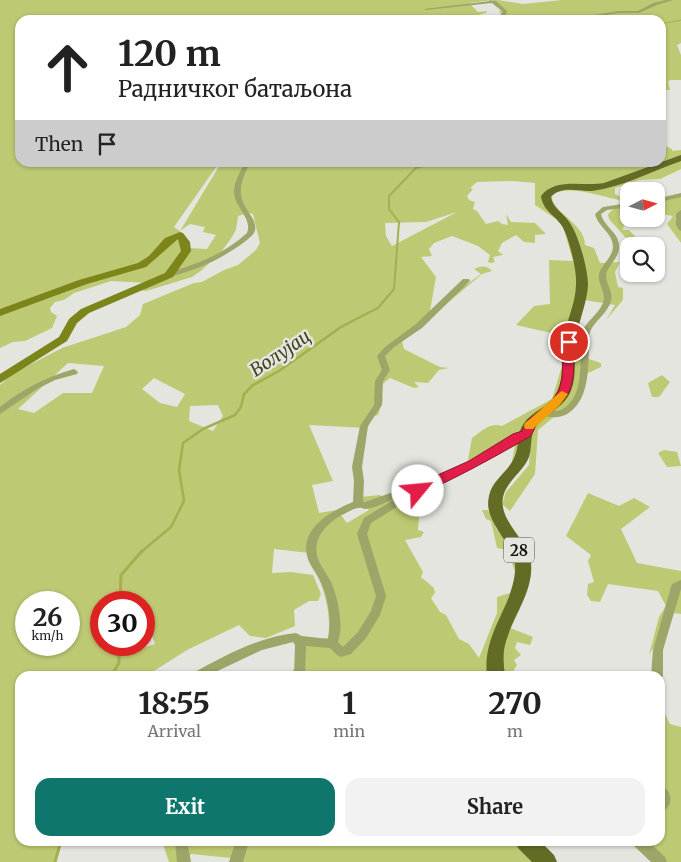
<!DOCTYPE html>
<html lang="en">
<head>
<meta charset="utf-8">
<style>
  :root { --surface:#fff; --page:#f2f2f2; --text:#222; --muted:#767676; --accent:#0f766e }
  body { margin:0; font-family:Merriweather,serif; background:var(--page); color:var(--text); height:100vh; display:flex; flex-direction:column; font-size:19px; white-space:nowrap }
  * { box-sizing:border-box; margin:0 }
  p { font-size:16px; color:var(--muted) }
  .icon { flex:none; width:28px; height:28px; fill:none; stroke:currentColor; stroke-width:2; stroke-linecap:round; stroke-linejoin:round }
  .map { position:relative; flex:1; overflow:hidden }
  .details { position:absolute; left:15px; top:671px; width:650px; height:175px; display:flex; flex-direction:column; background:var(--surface); border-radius:15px; box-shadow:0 1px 4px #0004 }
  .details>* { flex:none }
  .guide { position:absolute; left:15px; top:15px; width:651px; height:152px; border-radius:15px; box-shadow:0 1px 4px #0004; background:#fff; color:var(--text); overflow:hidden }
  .needle { width:32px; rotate:84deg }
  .controls { position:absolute; left:620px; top:182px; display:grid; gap:10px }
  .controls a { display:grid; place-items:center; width:45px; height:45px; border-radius:10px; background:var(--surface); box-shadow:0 1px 4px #0004; font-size:25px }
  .speed { position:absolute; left:15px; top:591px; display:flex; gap:10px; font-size:25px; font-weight:700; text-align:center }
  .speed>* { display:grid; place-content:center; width:65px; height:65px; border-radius:50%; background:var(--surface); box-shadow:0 1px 4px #0004; line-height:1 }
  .speed small { font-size:12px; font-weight:400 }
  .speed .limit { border:8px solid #d22; background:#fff; color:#111 }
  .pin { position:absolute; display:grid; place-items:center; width:42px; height:42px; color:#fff; margin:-21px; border:2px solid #fff; border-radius:50%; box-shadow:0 1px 5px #0007 }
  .me { position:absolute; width:55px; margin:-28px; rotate:62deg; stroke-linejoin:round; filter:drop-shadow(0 0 4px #0008) }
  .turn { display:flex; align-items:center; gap:18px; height:105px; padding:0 20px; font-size:22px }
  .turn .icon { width:65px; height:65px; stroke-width:2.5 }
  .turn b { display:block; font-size:35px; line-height:42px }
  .then { display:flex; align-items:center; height:48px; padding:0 20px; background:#0003; gap:10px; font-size:19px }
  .eta { display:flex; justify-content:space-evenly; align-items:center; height:85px; text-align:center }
  .eta b { font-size:30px; font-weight:700; line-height:35px }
  .cta { display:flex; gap:10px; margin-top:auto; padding:10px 20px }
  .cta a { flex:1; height:58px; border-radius:15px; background:var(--accent); color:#fff; font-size:20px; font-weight:700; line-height:58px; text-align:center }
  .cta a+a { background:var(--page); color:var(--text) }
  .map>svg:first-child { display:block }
</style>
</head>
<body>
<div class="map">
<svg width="681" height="862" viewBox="0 0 681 862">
  <rect width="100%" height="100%" fill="#e4e5df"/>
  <path fill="#bec973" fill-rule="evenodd" d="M 0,0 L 498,0 L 523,4 L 562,0 L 681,0 L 681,43 L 677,45 L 681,55 L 681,80 L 670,80 L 668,82 L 670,90 L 661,90 L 661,20 L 504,19 L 499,11 L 505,10 L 493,0 L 469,3 L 478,12 L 487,11 L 486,13 L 458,20 L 20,20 L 20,162 L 219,163 L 174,227 L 180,231 L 221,163 L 661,162 L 661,144 L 672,149 L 672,151 L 681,150 L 681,169 L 660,179 L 639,180 L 615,188 L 615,194 L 621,197 L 619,200 L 629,203 L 629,207 L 623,209 L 624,212 L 619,217 L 624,224 L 623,230 L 629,230 L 644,246 L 633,246 L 609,219 L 608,214 L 620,203 L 619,200 C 599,196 569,184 551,195 C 554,215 585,223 585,245 L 594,248 L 600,263 L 620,262 L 615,272 L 618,287 L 623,288 L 623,300 L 606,320 L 615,305 L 584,300 L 573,361 L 583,357 L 601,363 L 601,367 L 586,374 L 574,407 L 554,417 L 538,430 L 535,474 L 510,511 L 502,504 L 506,492 L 529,465 L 531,437 L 519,449 L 511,467 L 516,440 L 467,465 L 472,438 C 482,431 490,422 502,426 L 552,399 L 562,366 L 560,335 L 516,325 L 534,306 L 550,304 L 549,260 L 573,261 L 562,223 L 535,205 L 535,183 L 513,181 L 477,182 L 470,188 L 473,189 L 467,196 L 469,200 L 475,202 L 473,209 L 477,211 L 486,224 L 498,221 L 502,224 L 508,225 L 506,214 L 511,222 L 535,223 L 546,234 L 535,235 L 535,243 L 524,242 L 516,235 L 502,243 L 498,251 L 503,255 L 493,257 L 495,262 L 491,263 L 488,262 L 490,255 L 478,246 L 452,236 L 434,243 L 429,249 L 432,256 L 421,257 L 436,277 L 430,311 L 481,274 L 474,269 C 481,266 486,265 492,271 L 482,274 L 402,341 L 404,349 L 440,367 L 449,368 L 439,370 L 428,383 L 414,382 L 419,387 L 414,388 L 390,378 L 379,387 L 380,396 L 383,399 L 378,415 L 373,416 L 368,422 L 369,426 L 366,428 L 309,425 L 333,481 L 312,485 L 319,513 L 337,510 L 347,523 L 369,510 L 362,504 L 360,497 L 380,495 L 382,497 L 453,471 L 420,505 L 418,530 L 424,532 L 421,537 L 405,540 L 423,572 L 421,577 L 434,588 L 435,593 L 431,598 L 440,612 L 446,615 L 459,639 L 469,644 L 479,658 L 497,613 L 497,597 L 510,593 L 488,653 L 489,676 L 293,676 L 293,670 L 298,665 L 303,646 L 316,639 L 328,638 C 333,609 320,580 309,553 L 274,549 L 272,573 L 291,572 L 313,575 L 321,594 L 318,601 L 309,601 L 294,610 L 295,626 L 266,638 L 250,636 L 239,625 L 187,650 L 146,676 L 20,676 L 20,841 L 61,841 L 55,862 L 0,862 L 0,385 L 12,374 L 62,348 L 126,327 L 140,315 L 143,304 L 194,283 L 202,282 L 224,270 L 238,265 L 256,250 L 260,243 L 253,214 L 249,213 L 238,216 L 236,230 L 230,240 L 221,252 L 202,270 L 192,277 L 146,291 L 141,290 L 149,283 L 111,281 L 74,293 L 64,300 L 55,302 L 50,308 L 51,312 L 57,316 L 52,328 L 25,341 L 13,342 L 0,348 ZM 457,212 L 392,246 L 386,236 L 385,223 L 426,222 ZM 190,224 L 205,227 L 203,232 L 216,235 L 207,249 L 189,248 L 180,231 ZM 68,363 L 104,366 L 92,393 L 63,393 L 34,413 L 18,409 ZM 154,378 L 185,394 L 177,407 L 160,403 L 142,389 ZM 218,405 L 223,416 L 213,431 L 189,421 L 190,406 ZM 26,602 L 69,602 L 69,645 L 26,645 ZM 101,602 L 144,602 L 144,620 L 147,620 L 155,644 L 122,655 L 117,645 L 101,645 Z
    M 681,194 L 681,243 L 667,224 L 673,216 C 666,215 662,214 656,209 L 656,202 L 667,198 L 667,196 Z
    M 662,375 L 670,382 L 659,397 L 652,397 L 648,383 Z
    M 664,450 L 677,452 L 681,466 L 667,467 L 658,453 Z
    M 588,493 L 619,506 L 634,498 L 650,507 L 621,529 L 637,563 L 681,571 L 681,614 L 674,613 L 649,655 L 659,617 L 666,606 L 658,591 L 608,584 L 600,602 L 591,601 L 587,595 L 588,584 L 594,582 L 588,561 L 591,555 L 566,536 Z
    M 482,510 L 488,510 L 496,528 L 513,551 L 517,577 L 507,550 L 497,548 L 491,521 L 486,519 Z
    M 508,627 L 533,637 L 530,645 L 517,642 L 515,648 L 521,655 L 514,660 L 517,665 L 510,676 L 501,676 L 499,666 Z
    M 660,704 L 670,724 L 681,727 L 681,862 L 659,862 L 641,841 L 660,841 Z
    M 162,841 L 517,841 L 542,862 L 239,862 L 232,858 L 191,854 L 185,862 L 169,862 Z"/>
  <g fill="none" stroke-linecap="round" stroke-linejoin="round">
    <path stroke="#a5af4e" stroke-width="1" d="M 661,24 L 681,20"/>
    <path stroke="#a5af4e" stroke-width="2" d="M 362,316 L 378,308 L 394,289 L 399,222 L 389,209 L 389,196 L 416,168 L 439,162"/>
    <path stroke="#a5af4e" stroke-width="2.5" d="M 141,552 L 171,527 L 184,501 L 179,470 L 183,443 L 203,429 L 235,415 L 241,407 L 244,394 L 253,385 L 279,371 L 341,327 L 364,315"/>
    <path stroke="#a5af4e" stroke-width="3" d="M 120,602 L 121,575 L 142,551
      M 111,676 L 119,663 L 119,645
      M 55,862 L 61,841"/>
    <path fill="#9da568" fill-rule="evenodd" d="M 489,0 L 496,1 L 507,11 C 506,18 501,20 495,20 L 500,16 L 503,12 L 492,3 L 426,10 L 424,9 L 490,1 Z
      M 666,0 L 673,0 L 657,5 L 639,13 L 618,13 L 576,20 L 565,20 L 618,11 L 638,11 L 653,3 Z
      M 252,162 L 263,162 L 248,167 C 240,183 237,196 248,211 C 250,215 254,219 255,225 C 257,234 249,238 243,243 C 218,261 199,269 169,277 L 166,277 L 166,273 C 196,265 224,254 247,233 C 253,218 234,207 234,192 C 234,183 239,174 243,166 Z
      M 681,193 L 681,197 L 656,203 L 656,199 Z
      M 629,203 L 629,207 L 607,210 L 601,214 C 604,227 620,233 619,247 C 619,257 611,263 607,271 C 603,282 614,290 611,301 C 608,313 594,321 590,332 C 588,337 589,343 589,348 C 588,369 589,398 570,412 C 561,419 551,418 541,415 L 540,413 L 541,411 C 553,409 558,415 569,404 C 582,391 580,366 581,349 C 581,344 580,339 581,334 C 585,322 598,315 603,303 C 607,292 597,284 599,274 C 602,264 612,258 613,247 C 613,233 598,227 595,214 L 603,207 Z
      M 681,210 L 681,231 L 679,230 L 676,225 L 676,214 Z
      M 463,279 L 469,279 L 470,281 L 422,328 L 394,347 L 385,356 L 390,370 L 383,381 L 382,405 L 368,426 L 362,467 L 364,481 L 363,502 L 365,502 L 455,470 L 523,431 L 529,431 L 530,433 L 529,435 L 461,474 L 430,486 L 371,523 L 367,534 L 386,596 L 380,615 L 366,638 L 351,654 L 341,657 L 337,655 L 330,648 L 306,646 L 305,676 L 294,676 L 295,645 L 293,642 L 262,650 L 207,676 L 192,676 L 193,673 C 226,655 259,637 296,633 L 302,636 L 328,639 C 332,620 328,595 319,579 C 316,572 310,566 308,559 C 298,529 331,511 353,502 L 354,481 L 352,467 L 360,426 L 374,405 L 375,381 L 382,370 L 377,356 L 385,347 L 416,324 ZM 398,497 L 364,518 L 357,534 L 376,596 L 371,611 L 358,632 L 343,647 L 338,642 C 344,625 338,598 331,582 C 327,574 321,567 318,559 C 311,538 328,522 344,514 C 348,512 354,508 359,508 C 361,507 363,509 366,509 C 375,508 389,501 398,497 Z
      M 74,369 L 78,372 L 77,374 L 55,380 L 37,389 L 0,414 L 0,407 C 23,389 46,377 74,369 Z
      M 681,580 L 681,589 L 663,650 L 663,676 L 660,680 L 660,676 L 651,676 L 653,650 L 671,587 L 672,584 Z
      M 660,785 C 674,791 674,807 660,813 Z
      M 175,841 L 187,841 L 191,862 L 177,862 Z
      M 236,841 L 249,841 L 243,862 L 229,862 Z
      M 633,841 L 648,841 L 665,857 L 667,862 L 651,862 L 634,846 Z"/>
    <path fill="#7c8519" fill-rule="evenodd" d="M 180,232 L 183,233 L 190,242 L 191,251 L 173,277 L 89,313 L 77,323 L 67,341 L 0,383 L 0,374 L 59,337 L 69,319 L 81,309 L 165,273 L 181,251 L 178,239 L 146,267 L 87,284 L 0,316 L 0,309 L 79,280 L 138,263 L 149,256 L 165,238 Z"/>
    <path fill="#646b25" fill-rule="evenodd" d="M 681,155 L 681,161 C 653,171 622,187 592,191 C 578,192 562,185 551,197 C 553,209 564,213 570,223 C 579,236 588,270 588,285 C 587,305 577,324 575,344 C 574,360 577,378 570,393 C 562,409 545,414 535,428 C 530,436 532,448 529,457 C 524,470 511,478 505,491 C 493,518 528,538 531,563 C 534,594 509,620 504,650 C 503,659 504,667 505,676 L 487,676 C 482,634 511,610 515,572 C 518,543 482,525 489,496 C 492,480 508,472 514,458 C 520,447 516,433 524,423 C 533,411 548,407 555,395 C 565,380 561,360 563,343 C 565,323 576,304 576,284 C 577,271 569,237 562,226 C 554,214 543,211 541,196 C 556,177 583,187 604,183 Z
      M 515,841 L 540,841 L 554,855 L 557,862 L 532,862 L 518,848 Z"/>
  </g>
  <path fill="#e11d48" stroke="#92132f" d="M 569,339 L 574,342 C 573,358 576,377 569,392 C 561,407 548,413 537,424 C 534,428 533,434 529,437 C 514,446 424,497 413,494 L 411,491 L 422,482 L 469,461 L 513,434 L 522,431 L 528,420 L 552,401 L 559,390 L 562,378 L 564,342 Z"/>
  <path fill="#f59e0b" d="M 562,391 L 568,394 L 559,406 L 533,429 L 525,429 L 524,426 L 525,423 C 531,419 559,392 562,391 Z"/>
  <g text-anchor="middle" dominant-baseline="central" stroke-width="5" stroke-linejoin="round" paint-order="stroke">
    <rect fill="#e4e5df" stroke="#525350" stroke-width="1" x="504" y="537.5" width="30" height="25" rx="4"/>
    <g font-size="15" font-weight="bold" fill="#141512">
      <text x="519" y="550">28</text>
    </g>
    <g font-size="18" font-style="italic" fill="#40441c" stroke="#e4e5df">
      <text transform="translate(280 353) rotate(-34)">Волујац</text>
    </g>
  </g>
</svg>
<div class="controls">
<a><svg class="needle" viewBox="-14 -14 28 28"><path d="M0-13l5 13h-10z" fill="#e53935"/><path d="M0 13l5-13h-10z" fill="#767676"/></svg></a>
<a><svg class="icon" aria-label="search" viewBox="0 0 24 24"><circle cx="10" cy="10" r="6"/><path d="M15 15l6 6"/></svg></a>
</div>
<div class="speed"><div>26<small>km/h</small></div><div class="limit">30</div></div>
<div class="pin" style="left:569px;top:342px;background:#d93025"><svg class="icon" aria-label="arrive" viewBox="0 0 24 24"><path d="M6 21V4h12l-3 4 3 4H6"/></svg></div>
<svg class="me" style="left:418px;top:491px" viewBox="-20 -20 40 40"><circle r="19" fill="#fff"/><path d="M0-13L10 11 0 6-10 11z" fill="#e11d48"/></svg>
<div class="guide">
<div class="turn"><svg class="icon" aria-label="ahead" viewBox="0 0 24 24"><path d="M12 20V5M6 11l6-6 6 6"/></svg><div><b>120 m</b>Радничког батаљона</div></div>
<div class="then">Then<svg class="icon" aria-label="arrive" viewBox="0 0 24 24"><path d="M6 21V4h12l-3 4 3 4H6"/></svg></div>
</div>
<section class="details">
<div class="eta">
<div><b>18:55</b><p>Arrival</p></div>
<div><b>1</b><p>min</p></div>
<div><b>270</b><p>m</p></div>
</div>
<div class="cta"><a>Exit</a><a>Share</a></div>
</section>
</div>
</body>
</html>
